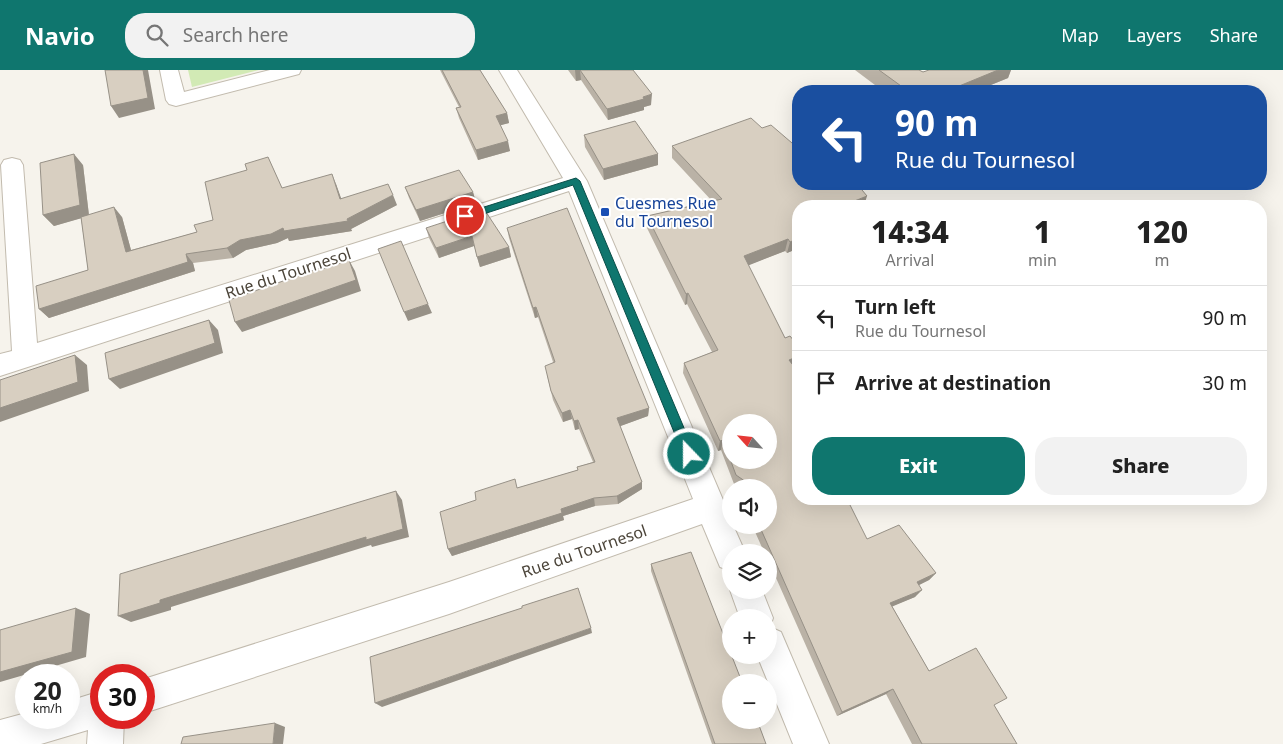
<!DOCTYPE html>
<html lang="en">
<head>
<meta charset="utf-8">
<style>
  :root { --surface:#fff; --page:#f2f2f2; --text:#222; --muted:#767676; --line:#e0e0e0; --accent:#0f766e }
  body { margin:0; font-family:"Noto Sans",sans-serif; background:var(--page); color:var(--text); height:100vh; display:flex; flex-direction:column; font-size:19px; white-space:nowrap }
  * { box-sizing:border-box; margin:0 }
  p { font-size:16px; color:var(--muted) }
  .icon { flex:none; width:28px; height:28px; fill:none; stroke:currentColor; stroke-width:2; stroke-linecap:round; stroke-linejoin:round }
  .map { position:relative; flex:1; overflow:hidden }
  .drawer { position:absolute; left:792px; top:130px; width:475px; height:305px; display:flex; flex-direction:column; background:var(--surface); border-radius:20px; box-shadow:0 5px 20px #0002 }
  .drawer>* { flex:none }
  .guide { position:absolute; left:792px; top:15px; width:475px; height:105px; border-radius:20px; box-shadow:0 5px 20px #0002; background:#1a4fa0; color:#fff; overflow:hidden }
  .needle { width:32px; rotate:297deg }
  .buttons { position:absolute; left:722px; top:344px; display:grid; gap:10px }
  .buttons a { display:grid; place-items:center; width:55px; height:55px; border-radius:50%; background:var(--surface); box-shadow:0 5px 20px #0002; font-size:25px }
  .speed { position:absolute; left:15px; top:594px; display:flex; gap:10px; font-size:25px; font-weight:700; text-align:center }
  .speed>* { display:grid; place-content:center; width:65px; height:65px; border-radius:50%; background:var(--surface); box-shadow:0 5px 20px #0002; line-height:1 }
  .speed small { font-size:12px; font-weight:400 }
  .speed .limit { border:8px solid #d22; background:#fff; color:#111 }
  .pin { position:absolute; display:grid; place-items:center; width:42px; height:42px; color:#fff; margin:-21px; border:2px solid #fff; border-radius:50%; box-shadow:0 1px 5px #0007 }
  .me { position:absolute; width:55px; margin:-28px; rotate:338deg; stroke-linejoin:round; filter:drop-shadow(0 0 4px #0008) }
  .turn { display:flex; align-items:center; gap:18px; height:105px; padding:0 20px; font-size:22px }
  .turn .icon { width:65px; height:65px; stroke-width:2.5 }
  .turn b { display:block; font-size:35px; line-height:42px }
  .eta { display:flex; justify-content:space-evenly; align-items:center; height:85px; text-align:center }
  .eta b { font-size:30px; font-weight:800; line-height:35px }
  .action { display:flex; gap:10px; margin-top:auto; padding:10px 20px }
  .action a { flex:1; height:58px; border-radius:20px; background:var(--accent); color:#fff; font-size:20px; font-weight:800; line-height:58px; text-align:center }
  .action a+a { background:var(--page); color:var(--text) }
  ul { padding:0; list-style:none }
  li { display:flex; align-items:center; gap:15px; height:65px; padding:0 20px; border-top:1px solid var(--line) }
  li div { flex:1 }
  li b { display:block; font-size:19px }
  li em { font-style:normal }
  header { display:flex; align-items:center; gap:30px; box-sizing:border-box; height:70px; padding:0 25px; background:var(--accent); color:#fff }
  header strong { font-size:24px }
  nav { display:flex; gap:28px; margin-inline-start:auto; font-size:18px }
  .search { width:350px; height:45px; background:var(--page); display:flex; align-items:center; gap:12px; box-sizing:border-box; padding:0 18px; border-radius:20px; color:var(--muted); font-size:19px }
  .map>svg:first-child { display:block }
</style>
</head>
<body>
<header>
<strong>Navio</strong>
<div class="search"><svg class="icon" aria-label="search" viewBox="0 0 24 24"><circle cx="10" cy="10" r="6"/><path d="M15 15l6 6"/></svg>Search here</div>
<nav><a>Map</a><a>Layers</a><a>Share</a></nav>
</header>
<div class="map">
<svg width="1283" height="674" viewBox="0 0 1283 674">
  <rect width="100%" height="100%" fill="#f6f3ec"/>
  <path fill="#d2eab5" d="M 188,0 L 259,0 L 192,17 Z"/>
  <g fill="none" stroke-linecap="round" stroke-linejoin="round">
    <g stroke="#c2bbae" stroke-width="2">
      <path id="minor" d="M 160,0 L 178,0 L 184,22 L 270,0 L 301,0 L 299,4 L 176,36 L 169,34 L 166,30 Z
        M 499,0 L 517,0 L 587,111 L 726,437 L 731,455 L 733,455 L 745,482 L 731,482 L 731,501 L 720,497 L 702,454 L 449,544 L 144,643 L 144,609 L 449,512 L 693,429 L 569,121 L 0,306 L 0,284 L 12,281 L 1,95 L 4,90 L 12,88 L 20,90 L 23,95 L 37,273 L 563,108 Z
        M 731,517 L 731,520 L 762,520 L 773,548 L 770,557 L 781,562 L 829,674 L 793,674 L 757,585 L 769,585 L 769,548 L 740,548 L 730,520 Z
        M 101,621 L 101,648 L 124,648 L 123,674 L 87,674 L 88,660 L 41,674 L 0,674 L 0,650 L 26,643 L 26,648 L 69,648 L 69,631 Z"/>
    </g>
    <use href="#minor" fill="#fff" fill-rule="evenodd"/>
  </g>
  <path fill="#bab2a6" d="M 440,0 L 480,0 L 507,43 L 509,53 L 500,55 L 510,81 L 478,90 L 459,48 L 456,38 L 459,37 Z
    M 568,0 L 633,0 L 651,35 L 644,37 L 644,40 L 608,50 L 581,10 L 576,11 Z
    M 855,0 L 919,0 L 923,2 L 929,0 L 1011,0 L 1008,8 L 976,21 L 883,21 Z
    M 584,65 L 658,84 L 658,95 L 604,110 L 585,77 Z
    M 672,76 L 799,136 L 799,178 L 787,183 L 785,181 L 748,195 L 785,268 L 799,277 L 799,295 L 794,297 L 799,429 L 867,469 L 936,503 L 929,510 L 919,515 L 915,527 L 892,536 L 929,601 L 994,635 L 1017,674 L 912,674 L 886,624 L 837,646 L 769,492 L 769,482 L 764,482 L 752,455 L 769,455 L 769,418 L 739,418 L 734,414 L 721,380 L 718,381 L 683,303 L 684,293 L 712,282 L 687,234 L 685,235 L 647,158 L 647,146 L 712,131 L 672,88 Z
    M 268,87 L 282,118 L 336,114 L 341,129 L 397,135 L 351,159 L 352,161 L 289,171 L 288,168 L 277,173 L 246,180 L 233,188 L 193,193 L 195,201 L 49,248 L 39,239 L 88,200 L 81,148 L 54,156 L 43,145 L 83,95 L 89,145 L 122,147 L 131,180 L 197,162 L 213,150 L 247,100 Z
    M 405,117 L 473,122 L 476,133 L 420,151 L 409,128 Z
    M 426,158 L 509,177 L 511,187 L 480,197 L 474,176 L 439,188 L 429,168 Z
    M 507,158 L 649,338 L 648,346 L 620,356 L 642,412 L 642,419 L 618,434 L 595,436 L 563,446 L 564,450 L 452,486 L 448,479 L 517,418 L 578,400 L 577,397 L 593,392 L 579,359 L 575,360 L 572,349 L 563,352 L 553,330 L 547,305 L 553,292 L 538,247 L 535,248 L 509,168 Z
    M 651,494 L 766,674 L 712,674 L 651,501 Z"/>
  <path fill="#979187" d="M 143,0 L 148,0 L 155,39 L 119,48 L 111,36 Z
    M 575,0 L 580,0 L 581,10 L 576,11 Z
    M 998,0 L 1011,0 L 1008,8 L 976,21 L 947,21 Z
    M 652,24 L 651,35 L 644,37 L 644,40 L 608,50 L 607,39 Z
    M 507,43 L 509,53 L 498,56 L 496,46 Z
    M 508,71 L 510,81 L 478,90 L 476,80 Z
    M 74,84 L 83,95 L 89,146 L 54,156 L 43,145 Z
    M 658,84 L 658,95 L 604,110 L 603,99 Z
    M 332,104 L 336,114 L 345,139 L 340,129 Z
    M 473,122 L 476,133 L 420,151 L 416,140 Z
    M 393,125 L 397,135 L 351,159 L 352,161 L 289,171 L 288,168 L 277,173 L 246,180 L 233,188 L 227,178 L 240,170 L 283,158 L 347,149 Z
    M 867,126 L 864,136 L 842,136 Z
    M 114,137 L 122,147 L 134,191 L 126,182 Z
    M 472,166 L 474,176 L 439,188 L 436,178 Z
    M 799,168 L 799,178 L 787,183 L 790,172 Z
    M 788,169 L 785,181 L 742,198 L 744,186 Z
    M 509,177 L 511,187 L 480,197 L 477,187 Z
    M 186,184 L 193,193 L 195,201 L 49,248 L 39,239 Z
    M 349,190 L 355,201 L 361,221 L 242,262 L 235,252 Z
    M 688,223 L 687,234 L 685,235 L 686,224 Z
    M 428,234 L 432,243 L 408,251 L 404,242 Z
    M 536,237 L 538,247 L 535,248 L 533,238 Z
    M 209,250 L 218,260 L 223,283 L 120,319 L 109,309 Z
    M 75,285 L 87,295 L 89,321 L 0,352 L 0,338 Z
    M 799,286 L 799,295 L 786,300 L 789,290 Z
    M 649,338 L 648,346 L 618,357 L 617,348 Z
    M 570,340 L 572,349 L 563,352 L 562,343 Z
    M 578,350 L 579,359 L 575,360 L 574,351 Z
    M 723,370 L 721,380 L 718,381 L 720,371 Z
    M 642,412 L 642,419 L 618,434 L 617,426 Z
    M 396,421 L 402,430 L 409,467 L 372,477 L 371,475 L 171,537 L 171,540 L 131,552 L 118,546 L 160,530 Z
    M 594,428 L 595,436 L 563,446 L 564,450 L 452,486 L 448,479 L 561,439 Z
    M 936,503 L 929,510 L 911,519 L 917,512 Z
    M 922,520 L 915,527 L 884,540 L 890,533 Z
    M 76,538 L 90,544 L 86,587 L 0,612 L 0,602 Z
    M 591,558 L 592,563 L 382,637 L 375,633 Z
    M 893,619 L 886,624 L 837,646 L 842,642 Z
    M 275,653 L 285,657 L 283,674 L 273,674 Z"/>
  <path fill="#d8cfc1" stroke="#979187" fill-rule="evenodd" d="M 105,0 L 143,0 L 148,28 L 111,36 Z
    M 442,0 L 480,0 L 507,43 L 496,46 L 508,71 L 476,80 L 456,38 L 461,37 Z
    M 580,0 L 633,0 L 652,24 L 643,27 L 644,29 L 607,39 Z
    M 879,0 L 919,0 L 923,2 L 929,0 L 998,0 L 947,21 L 908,21 Z
    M 751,48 L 762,58 L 771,55 L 799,79 L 799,114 L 857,114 L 867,126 L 842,136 L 799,136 L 799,168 L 790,172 L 788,169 L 744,186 L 785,268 L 790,266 L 799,277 L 799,286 L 789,290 L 799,303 L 799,429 L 847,429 L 867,469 L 899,455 L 936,503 L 917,512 L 922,520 L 890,533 L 929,601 L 976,578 L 1007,628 L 994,635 L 1017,674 L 922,674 L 893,619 L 842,642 L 759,455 L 769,455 L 769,433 L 775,430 L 769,426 L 769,418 L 755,418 L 736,405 L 723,370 L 720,371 L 684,293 L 718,280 L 688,223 L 686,224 L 647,146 L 722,129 L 672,76 ZM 731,352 L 769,352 L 769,390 L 731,390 Z
    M 635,51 L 658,84 L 603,99 L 584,65 Z
    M 74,84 L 80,135 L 43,145 L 40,93 Z
    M 268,87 L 282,118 L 332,104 L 340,129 L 388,114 L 393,125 L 347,149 L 348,151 L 284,161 L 283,158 L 271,164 L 240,170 L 227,178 L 186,184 L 188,192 L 39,239 L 36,216 L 88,200 L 81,147 L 114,137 L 126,182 L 197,162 L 194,155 L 213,150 L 205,112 L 247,100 L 245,94 Z
    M 459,100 L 473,122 L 416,140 L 405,117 Z
    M 567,138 L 649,338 L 617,348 L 642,412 L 617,426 L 594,428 L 561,439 L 562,443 L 448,479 L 440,442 L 476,430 L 475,422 L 515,409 L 517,418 L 578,400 L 577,397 L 595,392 L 578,350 L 574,351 L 570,340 L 562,343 L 551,321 L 545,296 L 555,292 L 536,237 L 533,238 L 507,158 Z
    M 484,139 L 509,177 L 477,187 L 472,166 L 436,178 L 426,158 Z
    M 401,171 L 428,234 L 404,242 L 378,179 Z
    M 349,190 L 356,210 L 235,252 L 229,230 L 323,197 L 323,199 Z
    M 209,250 L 215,273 L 109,309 L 105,283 Z
    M 75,285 L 78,312 L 0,338 L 0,310 Z
    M 396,421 L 403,459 L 366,470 L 366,467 L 160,530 L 160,533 L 118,546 L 120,504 Z
    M 691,482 L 742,612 L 731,612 L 731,650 L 757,650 L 766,674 L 715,674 L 651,494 Z
    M 578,518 L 591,558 L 375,633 L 370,587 L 522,538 L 522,536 Z
    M 76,538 L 72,582 L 0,602 L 0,560 Z
    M 275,653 L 273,674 L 181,674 L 183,667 Z"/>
  <path fill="#0f766e" stroke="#0a4d48" d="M 576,108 L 580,111 L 695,384 L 693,388 L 689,390 L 685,388 L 683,384 L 573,115 L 465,150 L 461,146 L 462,144 Z"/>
  <rect fill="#1a4fb4" stroke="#fff" stroke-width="2" x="600" y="137" width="10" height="10" rx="2.5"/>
  <g text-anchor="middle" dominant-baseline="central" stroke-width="4" stroke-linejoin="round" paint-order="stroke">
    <g font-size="16" fill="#164399" stroke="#fff" text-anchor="start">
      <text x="615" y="133">Cuesmes Rue<tspan x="615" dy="18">du Tournesol</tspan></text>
    </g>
    <g font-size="16" fill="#4b4439" stroke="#fff">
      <text transform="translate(288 203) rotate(-18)">Rue du Tournesol</text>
      <text transform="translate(584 481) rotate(-19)">Rue du Tournesol</text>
    </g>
  </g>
</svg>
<div class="buttons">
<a><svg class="needle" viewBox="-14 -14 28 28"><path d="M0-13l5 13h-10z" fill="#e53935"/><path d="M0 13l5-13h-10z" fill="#767676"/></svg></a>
<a><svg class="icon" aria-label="sound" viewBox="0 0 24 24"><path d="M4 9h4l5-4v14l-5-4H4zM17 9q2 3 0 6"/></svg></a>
<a><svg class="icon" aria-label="layers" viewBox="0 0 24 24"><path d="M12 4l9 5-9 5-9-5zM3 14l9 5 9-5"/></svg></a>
<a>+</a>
<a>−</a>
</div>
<div class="speed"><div>20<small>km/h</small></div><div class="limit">30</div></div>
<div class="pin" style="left:465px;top:146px;background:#d93025"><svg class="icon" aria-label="arrive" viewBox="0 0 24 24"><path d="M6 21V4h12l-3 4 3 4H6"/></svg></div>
<svg class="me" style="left:689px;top:384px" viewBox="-20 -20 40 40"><circle r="17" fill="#0f766e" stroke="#fff" stroke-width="3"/><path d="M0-11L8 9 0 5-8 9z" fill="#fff"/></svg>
<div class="guide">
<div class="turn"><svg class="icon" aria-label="left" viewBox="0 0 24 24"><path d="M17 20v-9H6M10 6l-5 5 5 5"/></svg><div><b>90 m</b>Rue du Tournesol</div></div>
</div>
<section class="drawer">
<div class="eta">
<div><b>14:34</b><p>Arrival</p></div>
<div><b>1</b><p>min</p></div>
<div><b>120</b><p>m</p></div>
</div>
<ul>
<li><svg class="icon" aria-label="left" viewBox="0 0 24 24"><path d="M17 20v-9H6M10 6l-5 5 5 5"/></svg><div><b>Turn left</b><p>Rue du Tournesol</p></div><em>90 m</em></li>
<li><svg class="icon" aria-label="arrive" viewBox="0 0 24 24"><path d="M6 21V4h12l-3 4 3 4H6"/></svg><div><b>Arrive at destination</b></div><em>30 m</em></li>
</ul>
<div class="action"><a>Exit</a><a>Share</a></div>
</section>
</div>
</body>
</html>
